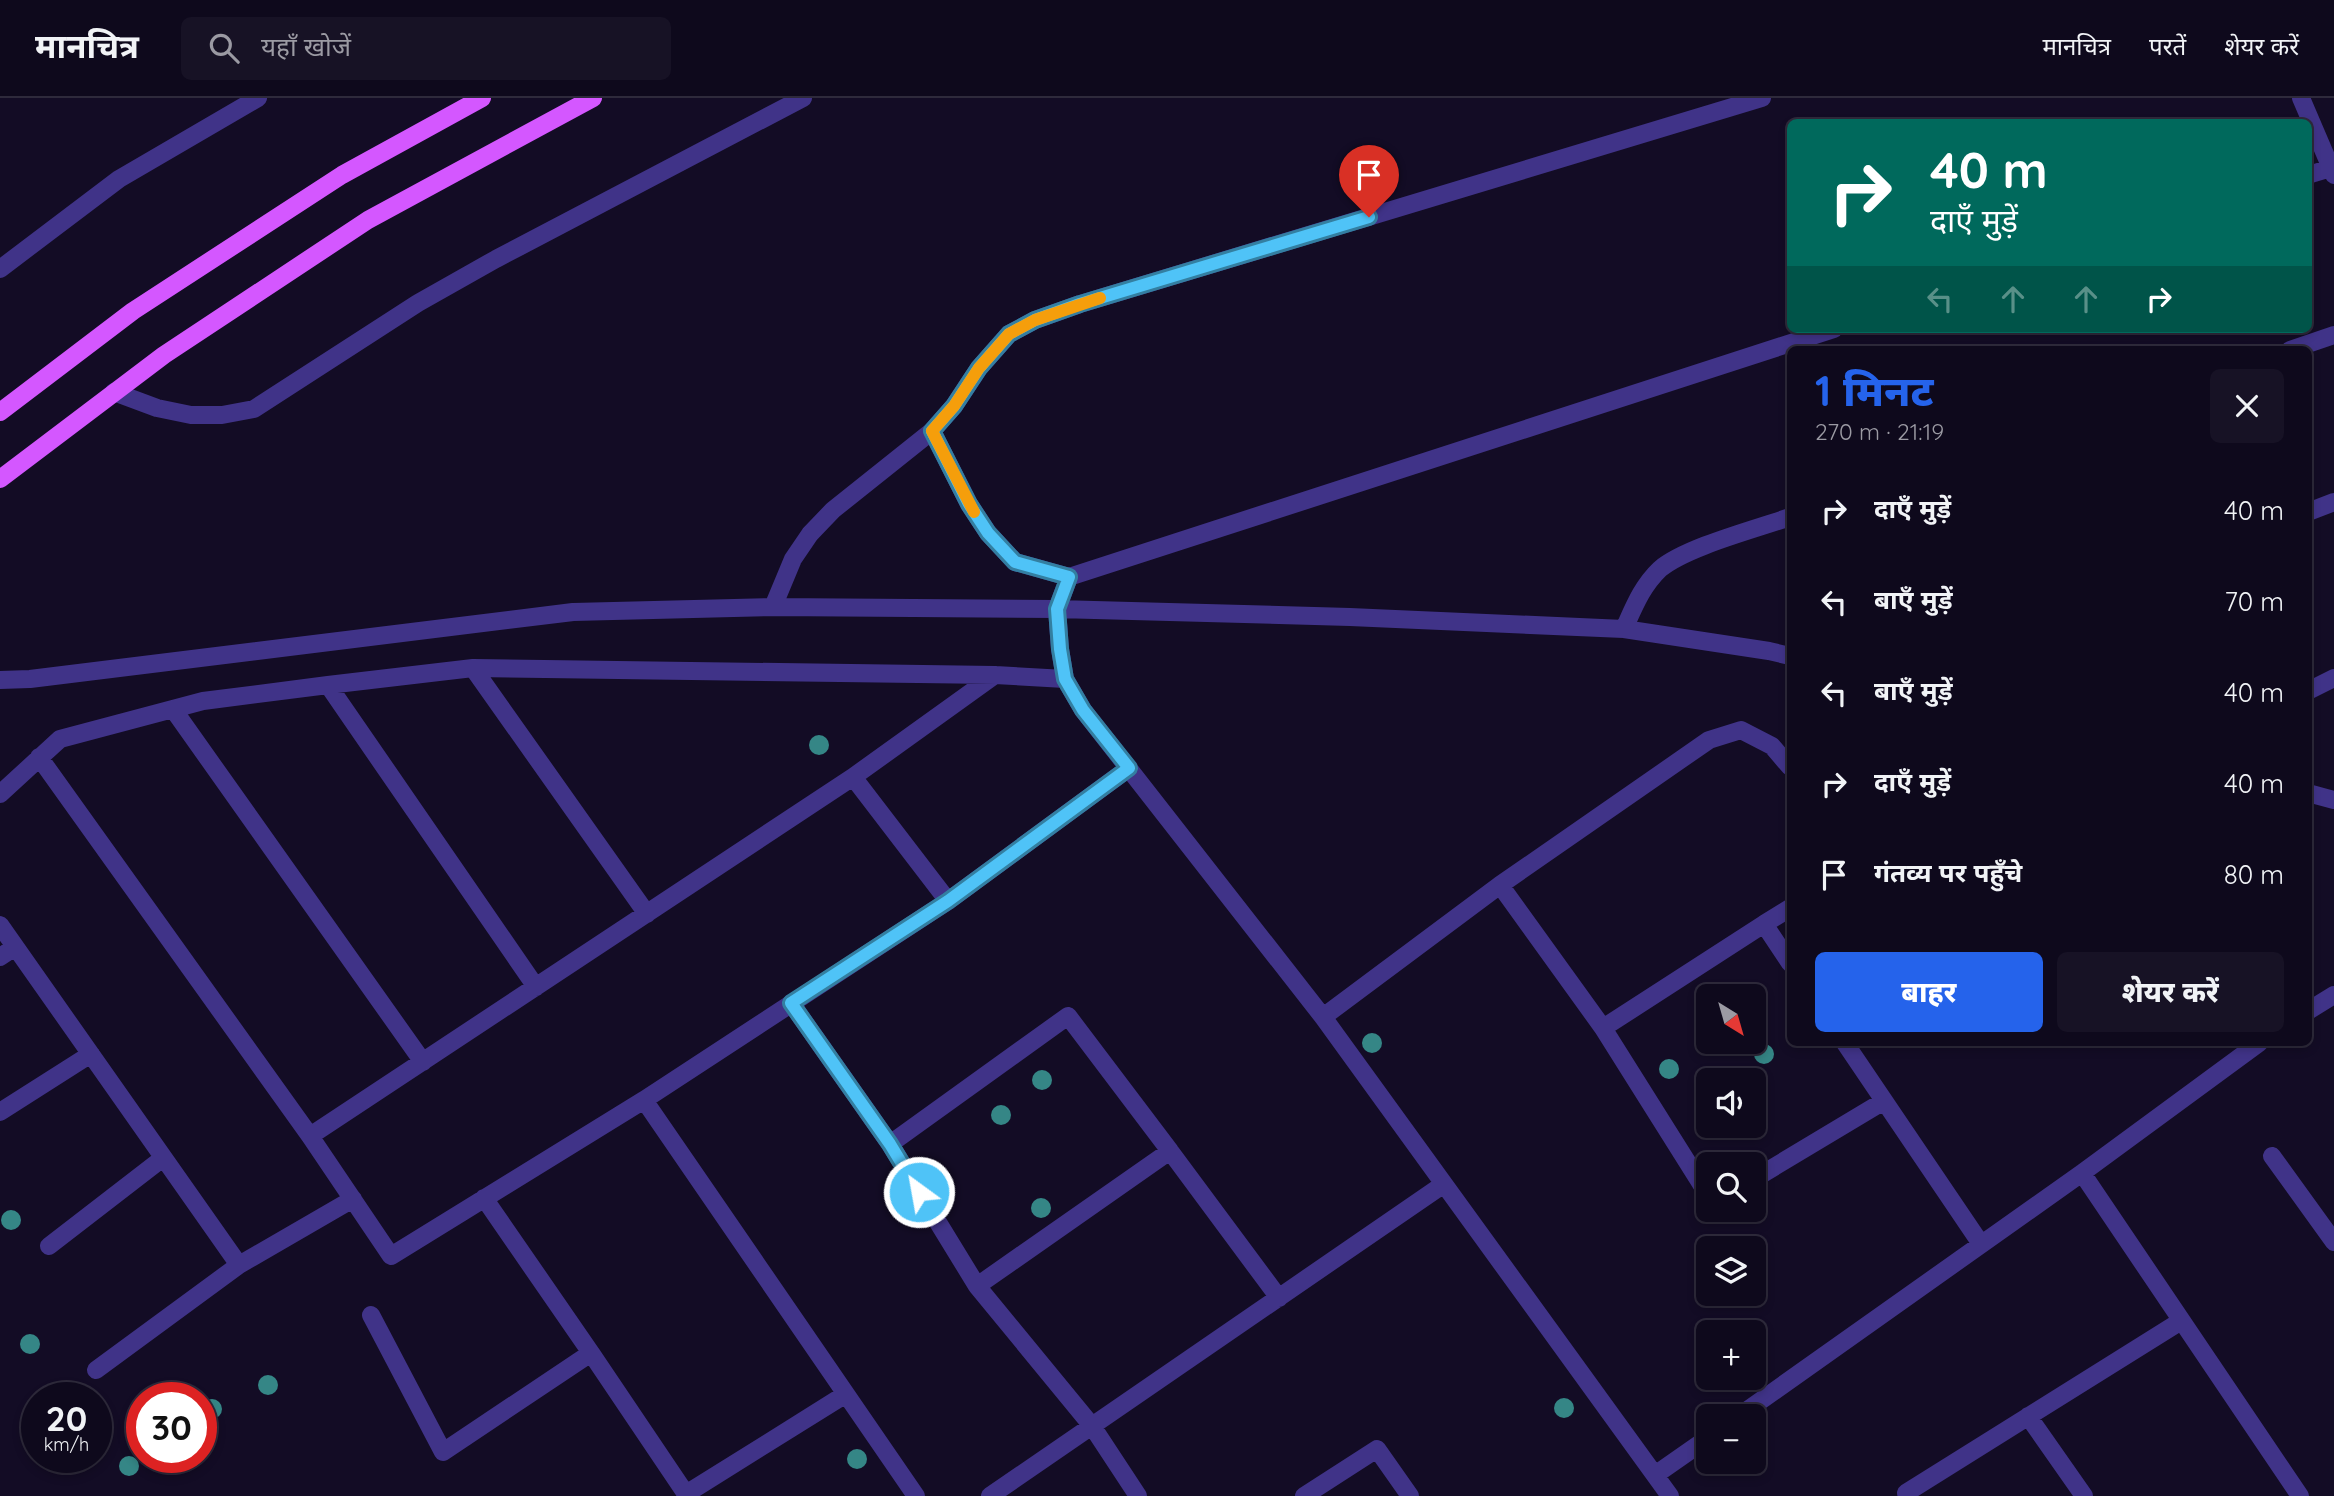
<!DOCTYPE html>
<html lang="hi">
<head>
<meta charset="utf-8">
<style>
  :root { --surface:#0e091c; --page:#171225; --text:#f1f3f6; --muted:#9b9aa3; --line:#2e2a3b; --accent:#2563eb }
  body { margin:0; font-family:Quicksand,"Noto Sans Devanagari",sans-serif; background:var(--page); color:var(--text); height:100vh; display:flex; flex-direction:column; font-size:26px; white-space:nowrap }
  * { box-sizing:border-box; margin:0 }
  p { font-size:23px; color:var(--muted) }
  .icon { flex:none; width:38px; height:38px; fill:none; stroke:currentColor; stroke-width:2; stroke-linecap:round; stroke-linejoin:round }
  .map { position:relative; flex:1; overflow:hidden }
  .drawer { position:absolute; left:1787px; top:248px; width:525px; height:700px; display:flex; flex-direction:column; background:var(--surface); border-radius:10px; box-shadow:0 4px 10px #0003,0 0 0 2px var(--line) }
  .drawer>* { flex:none }
  .hud { position:absolute; left:1787px; top:21px; width:525px; height:214px; border-radius:10px; box-shadow:0 4px 10px #0003,0 0 0 2px var(--line); background:#00695c; color:#fff; overflow:hidden }
  .needle { width:46px; rotate:143deg }
  .fabs { position:absolute; left:1696px; top:886px; display:grid; gap:14px }
  .fabs a { display:grid; place-items:center; width:70px; height:70px; border-radius:10px; background:var(--surface); box-shadow:0 4px 10px #0003,0 0 0 2px var(--line); font-size:35px }
  .speed { position:absolute; left:21px; top:1284px; display:flex; gap:14px; font-size:35px; font-weight:700; text-align:center }
  .speed>* { display:grid; place-content:center; width:91px; height:91px; border-radius:50%; background:var(--surface); box-shadow:0 4px 10px #0003,0 0 0 2px var(--line); line-height:1 }
  .speed small { font-size:18px; font-weight:400 }
  .speed .limit { border:10px solid #d22; background:#fff; color:#111 }
  .pin { position:absolute; display:grid; place-items:center; width:60px; height:60px; color:#fff; margin:-72px -30px; border-radius:50% 50% 50% 0; rotate:-45deg; box-shadow:0 0 7px #0007 }
  .pin .icon { rotate:45deg }
  .me { position:absolute; width:77px; margin:-38px; rotate:328deg; stroke-linejoin:round; filter:drop-shadow(0 0 5px #0008) }
  .turn { display:flex; align-items:center; gap:24px; height:147px; padding:0 28px; font-size:32px }
  .turn .icon { width:91px; height:91px; stroke-width:2.5 }
  .turn b { display:block; font-size:49px; line-height:60px }
  .lanes { display:flex; align-items:center; height:66px; padding:0 28px; background:#0003; justify-content:center; gap:35px; direction:ltr }
  .lanes .off { opacity:.35 }
  .round { display:grid; place-items:center; flex:none; width:74px; height:74px; border-radius:10px; background:var(--page) }
  .headline { display:flex; align-items:center; justify-content:space-between; height:119px; padding:0 28px }
  h1 { font-size:42px; font-weight:800; line-height:52px; color:var(--accent) }
  .primary-button { display:flex; gap:14px; margin-top:auto; padding:14px 28px }
  .primary-button a { flex:1; height:80px; border-radius:10px; background:var(--accent); color:#fff; font-size:28px; font-weight:800; line-height:80px; text-align:center }
  .primary-button a+a { background:var(--page); color:var(--text) }
  ul { padding:0; list-style:none }
  li { display:flex; align-items:center; gap:21px; height:91px; padding:0 28px }
  li div { flex:1 }
  li b { display:block; font-size:26px }
  li em { font-style:normal }
  header { display:flex; align-items:center; gap:42px; box-sizing:border-box; height:98px; padding:0 35px; background:var(--surface); border-bottom:2px solid var(--line) }
  header strong { font-size:33px }
  nav { display:flex; gap:38px; margin-inline-start:auto; font-size:24px }
  .search { width:490px; height:63px; background:var(--page); display:flex; align-items:center; gap:18px; box-sizing:border-box; padding:0 24px; border-radius:10px; color:var(--muted); font-size:26px }
  .map>svg:first-child { display:block }
</style>
</head>
<body>
<header>
<strong>मानचित्र</strong>
<div class="search"><svg class="icon" aria-label="search" viewBox="0 0 24 24"><circle cx="10" cy="10" r="6"/><path d="M15 15l6 6"/></svg>यहाँ खोजें</div>
<nav><a>मानचित्र</a><a>परतें</a><a>शेयर करें</a></nav>
</header>
<div class="map">
<svg width="2334" height="1398" viewBox="0 0 2334 1398">
  <rect width="100%" height="100%" fill="#130c25"/>
  <g fill="none" stroke-linecap="round" stroke-linejoin="round">
    <path stroke="#403388" stroke-width="18" d="M 2301,0 L 2334,77
      M 2308,77 L 2331,70
      M 0,171 L 119,81 L 258,0
      M 2290,252 L 2334,237
      M 114,294 L 157,310 L 191,317 L 222,317 L 254,311 L 418,205 L 496,161 L 803,0
      M 932,333 L 969,406 L 988,435 L 1015,464 L 1069,479
      M 2308,414 L 2334,404
      M 773,509 L 793,461 L 810,436 L 833,412 L 932,333 L 954,308 L 979,270 L 1009,236 L 1035,222 L 1080,206 L 1762,0
      M 1624,531 C 1634,509 1642,488 1660,471 C 1686,449 1756,431 1790,419
      M 473,570 L 647,816
      M 0,582 L 30,581 L 573,514 L 773,509 L 1057,511 L 1350,519 L 1624,531 L 1769,553 L 1790,558
      M 328,587 L 536,889
      M 2308,593 L 2334,580
      M 173,611 L 423,964
      M 39,659 L 310,1038 L 391,1158 L 644,1002 L 948,803 L 1129,670
      M 853,679 L 995,577
      M 2308,695 L 2334,702
      M 0,696 L 60,641 L 203,603 L 328,587 L 473,570 L 995,577 L 1065,581
      M 1500,787 L 1603,930
      M 1764,826 L 1790,810
      M 0,827 L 239,1167
      M 0,859 L 15,849
      M 791,905 L 890,1046
      M 2308,913 L 2334,897
      M 1323,919 L 1500,787 L 1709,642 L 1741,632 L 1772,648 L 1790,669
      M 1845,945 L 1981,1146
      M 644,1002 L 916,1398
      M 0,1014 L 91,956
      M 310,1038 L 853,679 L 948,803
      M 1170,1053 L 1068,918 L 890,1046 L 977,1188 L 1170,1053 L 1279,1200
      M 2272,1058 L 2334,1144
      M 2082,1075 L 2300,1398
      M 1754,1081 L 1884,1003
      M 1708,1097 L 1603,930 L 1764,826 L 1790,865
      M 484,1100 L 591,1255
      M 49,1148 L 163,1060
      M 977,1188 L 1092,1328 L 1138,1398
      M 371,1217 L 443,1354 L 591,1255 L 686,1396 L 846,1296
      M 96,1272 L 239,1167 L 353,1101
      M 1739,1318 L 2082,1075 L 2259,945
      M 2028,1318 L 2084,1398
      M 1655,1377 L 1708,1340
      M 990,1398 L 1444,1086
      M 1304,1398 L 1377,1351 L 1410,1398
      M 1670,1398 L 1323,919 L 1083,612 L 1065,581 L 1060,551 L 1057,511 L 1069,479 L 1834,231
      M 1908,1398 L 1906,1395 L 2181,1223"/>
    <path stroke="#d457ff" stroke-width="18" d="M 0,314 L 133,213 L 342,77 L 482,0
      M 0,381 L 164,257 L 368,122 L 593,0"/>
  </g>
  <g fill="#358686">
    <circle cx="819" cy="647" r="10"/>
    <circle cx="1372" cy="945" r="10"/>
    <circle cx="1764" cy="956" r="10"/>
    <circle cx="1669" cy="971" r="10"/>
    <circle cx="1042" cy="982" r="10"/>
    <circle cx="1001" cy="1017" r="10"/>
    <circle cx="1041" cy="1110" r="10"/>
    <circle cx="11" cy="1122" r="10"/>
    <circle cx="30" cy="1246" r="10"/>
    <circle cx="268" cy="1287" r="10"/>
    <circle cx="1564" cy="1310" r="10"/>
    <circle cx="212" cy="1311" r="10"/>
    <circle cx="857" cy="1361" r="10"/>
    <circle cx="129" cy="1368" r="10"/>
  </g>
  <g fill="none" stroke-linecap="round" stroke-linejoin="round">
    <g stroke="#337fa1" stroke-width="18">
      <path id="route" d="M 919,1094 L 890,1046 L 791,905 L 948,803 L 1129,670 L 1083,612 L 1065,581 L 1060,551 L 1057,511 L 1069,479 L 1015,464 L 988,435 L 969,406 L 932,333 L 954,308 L 979,270 L 1009,236 L 1035,222 L 1080,206 L 1369,119"/>
    </g>
    <use href="#route" stroke="#4fc3f7" stroke-width="12"/>
    <path stroke="#f59e0b" stroke-width="12" d="M 974,414 L 932,333 L 954,308 L 979,270 L 1009,236 L 1035,222 L 1100,200"/>
  </g>
</svg>
<div class="fabs">
<a><svg class="needle" viewBox="-14 -14 28 28"><path d="M0-13l5 13h-10z" fill="#e53935"/><path d="M0 13l5-13h-10z" fill="#9b9aa3"/></svg></a>
<a><svg class="icon" aria-label="sound" viewBox="0 0 24 24"><path d="M4 9h4l5-4v14l-5-4H4zM17 9q2 3 0 6"/></svg></a>
<a><svg class="icon" aria-label="search" viewBox="0 0 24 24"><circle cx="10" cy="10" r="6"/><path d="M15 15l6 6"/></svg></a>
<a><svg class="icon" aria-label="layers" viewBox="0 0 24 24"><path d="M12 4l9 5-9 5-9-5zM3 14l9 5 9-5"/></svg></a>
<a>+</a>
<a>−</a>
</div>
<div class="speed"><div>20<small>km/h</small></div><div class="limit">30</div></div>
<div class="pin" style="left:1369px;top:119px;background:#d93025"><svg class="icon" aria-label="arrive" viewBox="0 0 24 24"><path d="M6 21V4h12l-3 4 3 4H6"/></svg></div>
<svg class="me" style="left:919px;top:1094px" viewBox="-20 -20 40 40"><circle r="17" fill="#4fc3f7" stroke="#fff" stroke-width="3"/><path d="M0-11L8 9 0 5-8 9z" fill="#fff"/></svg>
<div class="hud">
<div class="turn"><svg class="icon" aria-label="right" viewBox="0 0 24 24"><path d="M7 20v-9h11M14 6l5 5-5 5"/></svg><div><b>40 m</b>दाएँ मुड़ें</div></div>
<div class="lanes"><svg class="icon off" aria-label="left" viewBox="0 0 24 24"><path d="M17 20v-9H6M10 6l-5 5 5 5"/></svg><svg class="icon off" aria-label="ahead" viewBox="0 0 24 24"><path d="M12 20V5M6 11l6-6 6 6"/></svg><svg class="icon off" aria-label="ahead" viewBox="0 0 24 24"><path d="M12 20V5M6 11l6-6 6 6"/></svg><svg class="icon" aria-label="right" viewBox="0 0 24 24"><path d="M7 20v-9h11M14 6l5 5-5 5"/></svg></div>
</div>
<section class="drawer">
<div class="headline"><div><h1>1 मिनट</h1><p>270 m · 21:19</p></div><a class="round"><svg class="icon" aria-label="close" viewBox="0 0 24 24"><path d="M6 6l12 12M18 6L6 18"/></svg></a></div>
<ul>
<li><svg class="icon" aria-label="right" viewBox="0 0 24 24"><path d="M7 20v-9h11M14 6l5 5-5 5"/></svg><div><b>दाएँ मुड़ें</b></div><em>40 m</em></li>
<li><svg class="icon" aria-label="left" viewBox="0 0 24 24"><path d="M17 20v-9H6M10 6l-5 5 5 5"/></svg><div><b>बाएँ मुड़ें</b></div><em>70 m</em></li>
<li><svg class="icon" aria-label="left" viewBox="0 0 24 24"><path d="M17 20v-9H6M10 6l-5 5 5 5"/></svg><div><b>बाएँ मुड़ें</b></div><em>40 m</em></li>
<li><svg class="icon" aria-label="right" viewBox="0 0 24 24"><path d="M7 20v-9h11M14 6l5 5-5 5"/></svg><div><b>दाएँ मुड़ें</b></div><em>40 m</em></li>
<li><svg class="icon" aria-label="arrive" viewBox="0 0 24 24"><path d="M6 21V4h12l-3 4 3 4H6"/></svg><div><b>गंतव्य पर पहुँचे</b></div><em>80 m</em></li>
</ul>
<div class="primary-button"><a>बाहर</a><a>शेयर करें</a></div>
</section>
</div>
</body>
</html>
